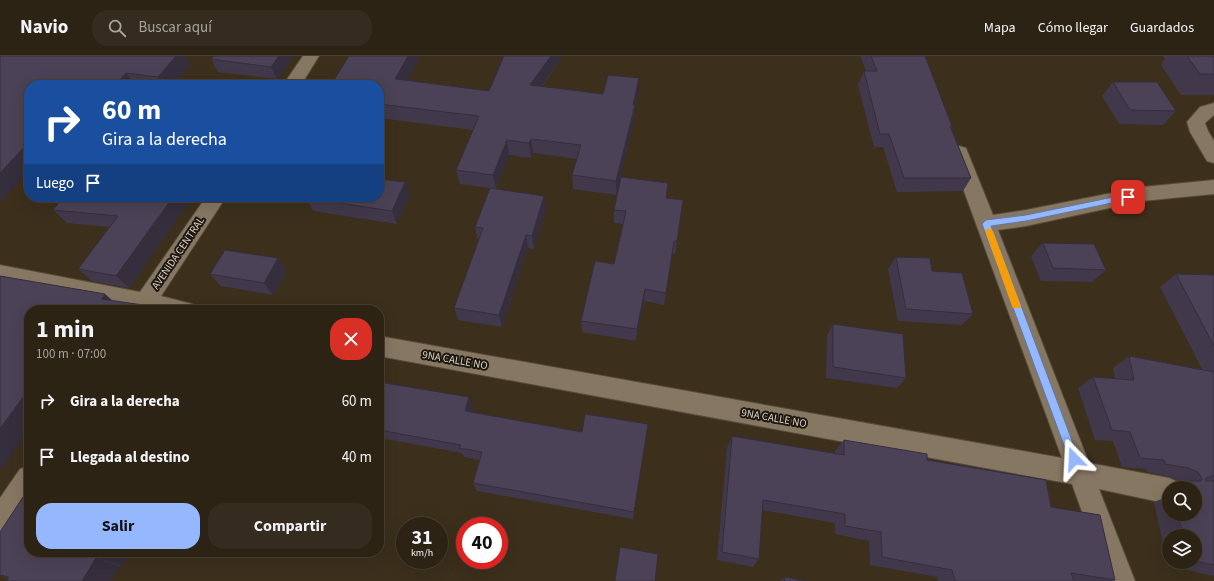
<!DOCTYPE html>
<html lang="es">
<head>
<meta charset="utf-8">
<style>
  :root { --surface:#2d2315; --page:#352b1e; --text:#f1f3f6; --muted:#a7a4a0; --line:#484034; --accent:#94b7fd }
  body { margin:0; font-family:"Source Sans 3",sans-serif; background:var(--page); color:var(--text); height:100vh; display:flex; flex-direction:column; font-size:15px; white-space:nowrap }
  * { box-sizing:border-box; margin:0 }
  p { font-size:13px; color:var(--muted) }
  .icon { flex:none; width:22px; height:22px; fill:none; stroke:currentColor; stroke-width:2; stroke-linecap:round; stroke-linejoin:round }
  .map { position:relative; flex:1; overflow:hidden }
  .details { position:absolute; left:24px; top:249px; width:360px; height:252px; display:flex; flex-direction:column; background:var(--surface); border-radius:16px; box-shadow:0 4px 16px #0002,0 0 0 1px var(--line) }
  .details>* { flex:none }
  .guide { position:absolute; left:24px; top:24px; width:360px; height:122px; border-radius:16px; box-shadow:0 4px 16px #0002,0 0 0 1px var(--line); background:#1a4fa0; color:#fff; overflow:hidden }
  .buttons { position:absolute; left:1162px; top:425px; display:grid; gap:8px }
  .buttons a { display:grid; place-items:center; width:40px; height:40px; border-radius:50%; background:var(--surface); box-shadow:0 4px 16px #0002,0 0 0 1px var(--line); font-size:20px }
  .speed { position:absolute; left:396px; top:461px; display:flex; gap:8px; font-size:20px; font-weight:700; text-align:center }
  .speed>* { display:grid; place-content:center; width:52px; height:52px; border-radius:50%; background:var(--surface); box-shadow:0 4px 16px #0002,0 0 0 1px var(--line); line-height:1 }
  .speed small { font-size:10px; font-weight:400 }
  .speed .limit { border:6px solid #d22; background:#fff; color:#111 }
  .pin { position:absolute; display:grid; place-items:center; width:34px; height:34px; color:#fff; margin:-17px; border-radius:8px; box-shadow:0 2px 6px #0006 }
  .me { position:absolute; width:44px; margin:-22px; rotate:339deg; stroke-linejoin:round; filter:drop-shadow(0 0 3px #0008) }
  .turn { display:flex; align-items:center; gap:14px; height:84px; padding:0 12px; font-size:18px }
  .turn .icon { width:52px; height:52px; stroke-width:2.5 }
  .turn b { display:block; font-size:28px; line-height:34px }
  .then { display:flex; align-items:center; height:38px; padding:0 12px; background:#0003; gap:8px; font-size:15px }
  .round { display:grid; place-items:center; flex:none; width:42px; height:42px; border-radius:16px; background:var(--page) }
  .headline { display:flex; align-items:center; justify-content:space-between; height:68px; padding:0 12px }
  h1 { font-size:24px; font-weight:700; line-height:30px }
  .button { display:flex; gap:8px; margin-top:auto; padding:8px 12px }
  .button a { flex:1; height:46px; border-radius:16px; background:var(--accent); color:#111; font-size:16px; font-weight:700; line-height:46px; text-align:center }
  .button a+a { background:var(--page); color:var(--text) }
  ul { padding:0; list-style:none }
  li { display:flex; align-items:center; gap:12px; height:56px; padding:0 12px }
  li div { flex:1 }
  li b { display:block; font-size:15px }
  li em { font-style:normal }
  header { display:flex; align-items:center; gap:24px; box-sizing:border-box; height:56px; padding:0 20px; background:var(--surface); border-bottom:1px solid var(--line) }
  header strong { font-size:19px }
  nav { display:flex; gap:22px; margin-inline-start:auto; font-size:14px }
  .search { width:280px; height:36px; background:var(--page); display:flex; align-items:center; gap:10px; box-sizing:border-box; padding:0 14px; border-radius:16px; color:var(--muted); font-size:15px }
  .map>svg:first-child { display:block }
</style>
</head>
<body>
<header>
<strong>Navio</strong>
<div class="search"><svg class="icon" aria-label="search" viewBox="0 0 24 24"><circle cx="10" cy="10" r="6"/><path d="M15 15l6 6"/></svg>Buscar aquí</div>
<nav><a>Mapa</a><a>Cómo llegar</a><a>Guardados</a></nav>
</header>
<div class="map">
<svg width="1214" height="525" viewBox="0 0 1214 525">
  <rect width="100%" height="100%" fill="#3c2f1c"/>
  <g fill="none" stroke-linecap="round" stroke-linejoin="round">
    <g stroke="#564b3b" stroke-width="2">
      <path id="minor" d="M 303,0 L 319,0 L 301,29 L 283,29 Z
        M 1214,47 L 1214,59 L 1205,67 L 1208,75 L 1214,85 L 1214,107 L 1207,105 L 1190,76 L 1187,66 L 1200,51 Z
        M 959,90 L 966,92 L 968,97 L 993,159 L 1026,154 L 1142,131 L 1214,124 L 1214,138 L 1142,145 L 1026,170 L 998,174 L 1089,407 L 1169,422 L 1178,426 L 1181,432 L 1169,432 L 1169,448 L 1099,433 L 1135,525 L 1107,525 L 1072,428 L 379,300 L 379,280 L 1062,402 L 950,97 L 952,92 Z
        M 206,141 L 226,141 L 161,240 L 192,248 L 195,254 L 129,254 L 130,252 L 0,227 L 0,209 L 140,236 Z
        M 29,410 L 29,444 L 9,474 L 0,478 L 0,442 L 20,413 Z"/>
    </g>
    <use href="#minor" fill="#867762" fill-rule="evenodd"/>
  </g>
  <path fill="#41394b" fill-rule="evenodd" d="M 0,0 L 191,8 L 173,29 L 29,29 L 29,114 L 0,146 Z
    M 214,0 L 294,0 L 277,23 L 218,16 L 211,3 Z
    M 349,0 L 420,0 L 407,24 L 489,35 L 504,0 L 562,0 L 562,1 L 542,31 L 603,38 L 638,37 L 635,51 L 634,64 L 616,139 L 573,133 L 572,119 L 577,103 L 533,97 L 531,102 L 509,99 L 496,133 L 544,140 L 546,153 L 534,193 L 528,192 L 502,271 L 458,264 L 454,252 L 479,184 L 478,184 L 475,171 L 490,132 L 460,128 L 456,114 L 473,74 L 379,62 L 379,29 Z
    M 860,0 L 925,0 L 952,70 L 951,71 L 971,122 L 963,135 L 897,136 L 883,91 L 874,91 L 858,29 L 864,15 L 866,15 Z
    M 1163,0 L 1214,0 L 1214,39 L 1181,39 L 1161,9 L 1165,3 Z
    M 1113,26 L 1176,55 L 1163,69 L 1119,68 L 1102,40 Z
    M 405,126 L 410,140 L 397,168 L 313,155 L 306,142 Z
    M 667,142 L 683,144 L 675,198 L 672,197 L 664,249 L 644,245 L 636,285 L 582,276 L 581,265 L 614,208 L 623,168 L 614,167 L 614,154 Z
    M 191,143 L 129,232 L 92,225 L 78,213 L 110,171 L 67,167 L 53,154 Z
    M 1043,187 L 1106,214 L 1092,226 L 1041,225 L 1031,200 Z
    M 896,201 L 932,215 L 973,258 L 962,269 L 898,265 L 888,213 Z
    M 278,202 L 287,215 L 273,239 L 221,230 L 210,218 Z
    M 1176,218 L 1214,219 L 1214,520 L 1168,510 L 1154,446 L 1169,440 L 1169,458 L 1195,458 L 1195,432 L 1174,432 L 1181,429 L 1179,425 L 1170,421 L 1147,416 L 1146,413 L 1122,411 L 1113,385 L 1095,384 L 1078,332 L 1093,321 L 1115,323 L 1113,312 L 1129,300 L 1202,313 L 1160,231 ZM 1169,480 L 1195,480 L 1195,506 L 1169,506 Z
    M 833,268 L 906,322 L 897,332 L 826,322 L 827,279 Z
    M 379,317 L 383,323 L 382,326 L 473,351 L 472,356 L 582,376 L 648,368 L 633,463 L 477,435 L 473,427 L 480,404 L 464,401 L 462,397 L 385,383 L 380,395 L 379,395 Z
    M 732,380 L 835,398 L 835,395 L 844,384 L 927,404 L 1051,451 L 1115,524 L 1113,525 L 938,525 L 937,521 L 870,509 L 869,485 L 835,478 L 835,467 L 762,454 L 759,503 L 753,511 L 717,504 L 727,392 Z
    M 0,476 L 129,496 L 122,510 L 119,510 L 8,522 L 0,520 Z
    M 785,521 L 807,525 L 780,525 Z"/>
  <path fill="#352e3d" d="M 176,0 L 186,0 L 191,8 L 173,29 L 164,29 L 158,21 Z
    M 279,0 L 294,0 L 277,23 L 271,11 Z
    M 408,0 L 420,0 L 400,38 L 395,23 Z
    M 551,0 L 562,0 L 562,1 L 532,44 L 530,29 Z
    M 126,17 L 135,29 L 116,29 Z
    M 639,22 L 638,37 L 635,51 L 634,64 L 616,139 L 616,125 Z
    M 531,83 L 533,97 L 531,102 L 529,87 Z
    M 507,84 L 509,99 L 496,133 L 493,119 Z
    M 29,86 L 29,114 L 0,146 L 0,117 Z
    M 405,126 L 410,140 L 397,168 L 392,155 Z
    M 544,140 L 546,153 L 534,193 L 532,180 Z
    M 173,141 L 190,141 L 191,143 L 129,232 L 116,220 Z
    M 526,179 L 528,192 L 502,271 L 499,259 Z
    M 278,202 L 287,215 L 273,239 L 264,227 Z
    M 645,233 L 644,245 L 636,285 L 637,273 Z
    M 105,238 L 121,252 L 101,243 Z
    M 379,317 L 383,323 L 379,333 Z
    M 29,333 L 29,374 L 0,415 L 0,373 Z
    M 469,341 L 473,351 L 469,364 L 465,355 Z
    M 379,376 L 385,383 L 380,395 L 379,394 Z
    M 102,496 L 129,496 L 122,510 L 98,502 Z
    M 96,502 L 119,510 L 111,525 L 82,525 Z"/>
  <path fill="#4c4257" stroke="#352e3d" d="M 0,0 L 176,0 L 158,21 L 126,17 L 116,29 L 29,29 L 29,86 L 0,117 Z
    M 214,0 L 279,0 L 271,11 L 211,3 Z
    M 349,0 L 408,0 L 395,23 L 489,35 L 504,0 L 551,0 L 530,29 L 603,38 L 608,19 L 639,22 L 633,49 L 635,49 L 616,125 L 572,119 L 581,89 L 531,83 L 529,87 L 507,84 L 493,119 L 456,114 L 479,60 L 379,48 L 379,29 L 331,29 Z
    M 871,0 L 925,0 L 952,70 L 950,70 L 971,122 L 904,122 L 889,78 L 880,78 L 864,15 L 877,15 Z
    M 1187,0 L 1214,0 L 1214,18 L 1200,18 Z
    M 1113,26 L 1157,26 L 1176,55 L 1130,54 Z
    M 621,121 L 668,127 L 666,142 L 683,144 L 677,185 L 674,185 L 666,237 L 645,233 L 637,273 L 581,265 L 595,205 L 614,208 L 626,155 L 614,154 Z
    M 379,123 L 405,126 L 392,155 L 306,142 L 307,141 L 379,141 Z
    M 490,132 L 544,140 L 532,180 L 526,179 L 499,259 L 454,252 L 483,172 L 475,171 Z
    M 63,141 L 173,141 L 116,220 L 78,213 L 118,160 L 53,154 Z
    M 1043,187 L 1094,188 L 1106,214 L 1053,212 Z
    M 225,194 L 278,202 L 264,227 L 210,218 Z
    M 896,201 L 930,202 L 932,215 L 962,217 L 973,258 L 906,253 Z
    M 1176,218 L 1214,219 L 1214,290 Z
    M 0,220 L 105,238 L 101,243 L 178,254 L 29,254 L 29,333 L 0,373 Z
    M 833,268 L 903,278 L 906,322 L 833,311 Z
    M 1129,300 L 1214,316 L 1214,419 L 1206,422 L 1206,425 L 1214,425 L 1214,509 L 1195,505 L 1195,480 L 1183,480 L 1178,458 L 1195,458 L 1195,432 L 1190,432 L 1190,425 L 1201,425 L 1202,423 L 1198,416 L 1189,412 L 1165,408 L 1164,404 L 1140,402 L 1130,376 L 1112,374 L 1093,321 L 1134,324 Z
    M 379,326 L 469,341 L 465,355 L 582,376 L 585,358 L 648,368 L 634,456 L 473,427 L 482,396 L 459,392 L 461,389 L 379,374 Z
    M 732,380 L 844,399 L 844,384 L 927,398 L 927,404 L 1046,424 L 1051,451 L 1100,459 L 1115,524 L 1071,517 L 1074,525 L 955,525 L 952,514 L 882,501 L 881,476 L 845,470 L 845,458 L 763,444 L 759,503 L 722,496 Z
    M 29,432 L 29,496 L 102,496 L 98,502 L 96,502 L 82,525 L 6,525 L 9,521 L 0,519 L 0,476 Z
    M 620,491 L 658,498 L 655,525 L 615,525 Z
    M 785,521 L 807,525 L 784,525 Z"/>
  <path fill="#94b7fd" stroke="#6077a4" d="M 1128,138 L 1132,141 L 1131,143 L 1026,165 L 991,170 L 1079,403 L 1078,406 L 1074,408 L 1070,406 L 1069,403 L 982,168 L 986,164 L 1026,159 Z"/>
  <path fill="#f59e0b" d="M 989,172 L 993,175 L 1021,250 L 1020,252 L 1013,252 L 1012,250 L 985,175 Z"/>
  <g text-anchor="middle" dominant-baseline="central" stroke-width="4" stroke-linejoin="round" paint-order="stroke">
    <g font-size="11" fill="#d9d1c5" stroke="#1e1810">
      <text transform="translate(178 197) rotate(-56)">AVENIDA CENTRAL</text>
      <text transform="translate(455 304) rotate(10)">9NA CALLE NO</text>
      <text transform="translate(774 362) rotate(10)">9NA CALLE NO</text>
    </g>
  </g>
</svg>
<div class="buttons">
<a><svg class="icon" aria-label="search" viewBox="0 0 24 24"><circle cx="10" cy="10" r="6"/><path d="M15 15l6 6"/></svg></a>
<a><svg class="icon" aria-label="layers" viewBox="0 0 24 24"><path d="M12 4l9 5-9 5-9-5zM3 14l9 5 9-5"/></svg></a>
</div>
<div class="speed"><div>31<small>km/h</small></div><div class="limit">40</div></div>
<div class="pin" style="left:1128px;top:141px;background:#d93025"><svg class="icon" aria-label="arrive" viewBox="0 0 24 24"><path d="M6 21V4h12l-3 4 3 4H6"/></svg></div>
<svg class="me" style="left:1074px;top:403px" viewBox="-20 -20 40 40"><path d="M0-17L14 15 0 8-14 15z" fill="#94b7fd" stroke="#fff" stroke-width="4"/></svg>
<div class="guide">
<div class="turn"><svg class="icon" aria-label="right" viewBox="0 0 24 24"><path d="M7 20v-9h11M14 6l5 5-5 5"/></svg><div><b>60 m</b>Gira a la derecha</div></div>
<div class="then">Luego<svg class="icon" aria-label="arrive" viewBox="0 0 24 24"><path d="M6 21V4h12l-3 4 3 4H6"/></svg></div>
</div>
<section class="details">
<div class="headline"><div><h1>1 min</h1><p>100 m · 07:00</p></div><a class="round" style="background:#d93025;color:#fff"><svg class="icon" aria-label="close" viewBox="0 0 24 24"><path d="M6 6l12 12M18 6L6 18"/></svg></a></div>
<ul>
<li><svg class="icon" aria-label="right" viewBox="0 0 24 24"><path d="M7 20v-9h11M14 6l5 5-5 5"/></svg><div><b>Gira a la derecha</b></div><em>60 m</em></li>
<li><svg class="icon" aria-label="arrive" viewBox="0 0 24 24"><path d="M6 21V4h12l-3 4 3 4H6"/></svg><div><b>Llegada al destino</b></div><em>40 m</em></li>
</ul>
<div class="button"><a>Salir</a><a>Compartir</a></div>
</section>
</div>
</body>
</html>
